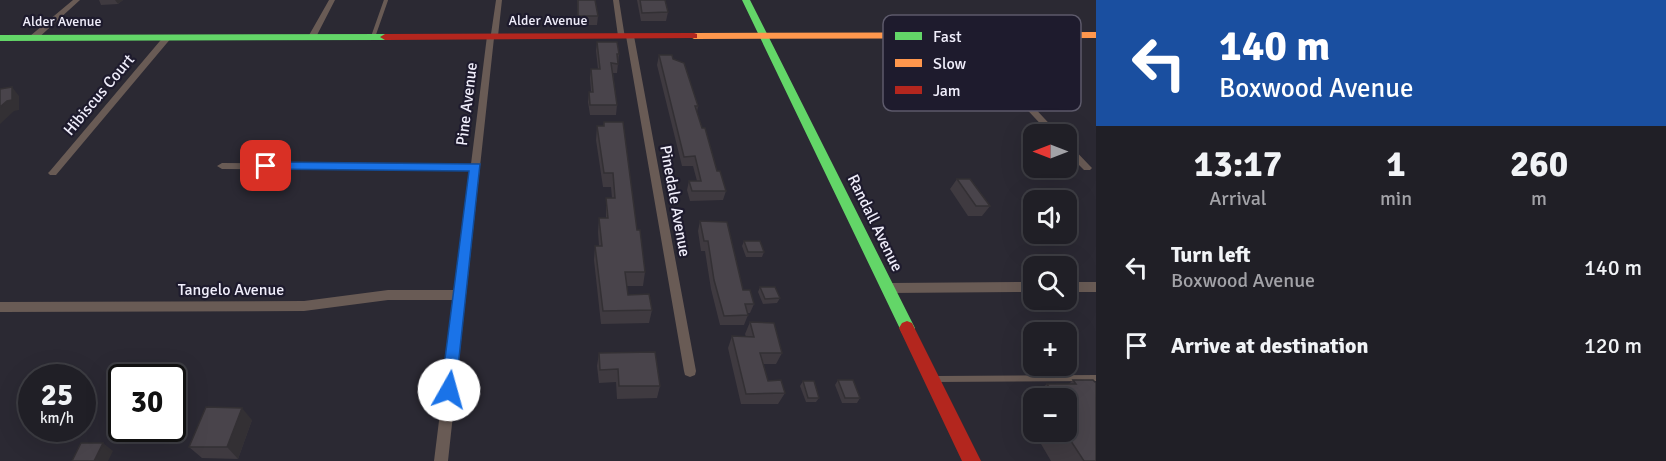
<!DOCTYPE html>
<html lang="en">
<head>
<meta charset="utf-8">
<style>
  :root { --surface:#201f26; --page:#28272e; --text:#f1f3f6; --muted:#a2a2a7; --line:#3d3d43 }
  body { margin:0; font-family:Signika,sans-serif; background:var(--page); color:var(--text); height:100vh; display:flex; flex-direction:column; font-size:22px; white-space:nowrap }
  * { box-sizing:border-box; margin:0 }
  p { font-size:20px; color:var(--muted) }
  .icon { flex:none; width:33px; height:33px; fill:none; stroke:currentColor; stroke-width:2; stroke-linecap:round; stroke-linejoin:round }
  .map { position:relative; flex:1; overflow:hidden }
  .details { display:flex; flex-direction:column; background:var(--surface); width:570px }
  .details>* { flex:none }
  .hud { background:#1a4fa0; color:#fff; overflow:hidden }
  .needle { width:39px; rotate:270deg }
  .fabs { position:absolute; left:1023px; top:124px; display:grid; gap:12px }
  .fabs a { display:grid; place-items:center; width:54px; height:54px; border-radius:12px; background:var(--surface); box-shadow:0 6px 24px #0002,0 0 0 2px var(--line); font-size:30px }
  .speed { position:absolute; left:18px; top:364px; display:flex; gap:12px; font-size:30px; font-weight:700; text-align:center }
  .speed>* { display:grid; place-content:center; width:78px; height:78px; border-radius:50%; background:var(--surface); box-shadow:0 6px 24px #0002,0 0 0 2px var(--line); line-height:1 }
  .speed small { font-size:15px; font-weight:400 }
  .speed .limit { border:3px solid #111; border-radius:9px; background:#fff; color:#111 }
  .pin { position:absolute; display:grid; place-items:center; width:51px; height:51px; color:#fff; margin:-26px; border-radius:12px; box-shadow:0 3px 9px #0006 }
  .me { position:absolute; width:66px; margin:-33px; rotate:7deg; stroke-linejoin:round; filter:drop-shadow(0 0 4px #0008) }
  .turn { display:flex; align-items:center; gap:21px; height:126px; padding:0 24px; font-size:27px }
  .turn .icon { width:78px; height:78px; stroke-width:2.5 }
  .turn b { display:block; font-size:42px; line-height:51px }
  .eta { display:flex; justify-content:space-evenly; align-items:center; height:102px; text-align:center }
  .eta b { font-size:36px; font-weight:800; line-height:42px }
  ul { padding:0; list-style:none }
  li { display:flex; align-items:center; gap:18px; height:78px; padding:0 24px }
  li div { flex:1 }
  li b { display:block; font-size:22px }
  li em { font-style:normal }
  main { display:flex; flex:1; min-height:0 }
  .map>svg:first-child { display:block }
</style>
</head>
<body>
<main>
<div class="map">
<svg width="1096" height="461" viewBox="0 0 1096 461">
  <rect width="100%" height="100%" fill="#2b2933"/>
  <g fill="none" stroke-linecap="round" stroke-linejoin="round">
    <path stroke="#695b55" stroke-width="4" d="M 373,37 L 386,0"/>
    <path stroke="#695b55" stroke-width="6" d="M 936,379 L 1096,378"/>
    <path fill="#695b55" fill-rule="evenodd" d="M 73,0 L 80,0 L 36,40 L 30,40 L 30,36 Z
      M 329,0 L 335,0 L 316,37 L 309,39 L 308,37 Z
      M 496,0 L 502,0 L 498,36 L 494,38 L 448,461 L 434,461 L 454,300 L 388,300 L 304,311 L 0,312 L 0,302 L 304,301 L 388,290 L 455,290 L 470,170 L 222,169 L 217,166 L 222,163 L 471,164 L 487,36 L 491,34 Z
      M 613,0 L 619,0 L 625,38 L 618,36 Z
      M 958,33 L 964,33 L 1060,135 L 1051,135 L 958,37 Z
      M 627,34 L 634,36 L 696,371 L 695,375 L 690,377 L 685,375 L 684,371 L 626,36 Z
      M 165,35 L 172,37 L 56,175 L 50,175 L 48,173 L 50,171 Z
      M 1066,143 L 1069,144 L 1090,166 L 1092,168 L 1090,170 L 1084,170 L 1066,152 Z
      M 1034,282 L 1034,292 L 889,293 L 885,291 L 883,288 L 885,285 L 889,283 Z
      M 1066,282 L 1096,282 L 1096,292 L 1066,292 Z"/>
    <path fill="#63d668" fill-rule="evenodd" d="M 742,0 L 750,0 L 915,328 L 912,333 L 907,335 L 902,333 Z
      M 0,35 L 385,34 L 390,37 L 385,40 L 0,41 Z"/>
    <path fill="#ff974d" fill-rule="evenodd" d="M 1096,32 L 1096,38 L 694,39 L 689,36 L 694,33 Z"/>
    <path fill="#b3261e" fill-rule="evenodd" d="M 694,33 L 697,34 L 697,38 L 385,40 L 380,37 L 385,34 Z
      M 907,321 L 912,323 L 981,461 L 962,461 L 899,328 L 902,323 Z"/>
  </g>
  <path fill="#3f3a40" d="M 99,0 L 123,0 L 118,4 L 101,5 Z
    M 577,0 L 595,0 L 598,16 L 597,25 L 578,25 Z
    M 637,0 L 665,0 L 668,12 L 666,21 L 641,21 Z
    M 597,42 L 619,54 L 617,73 L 613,73 L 617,105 L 616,115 L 590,115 L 588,102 L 589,92 L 591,92 L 590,78 L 591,69 L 598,69 L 596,51 Z
    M 659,55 L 673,59 L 698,106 L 697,112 L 702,128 L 717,171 L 726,191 L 723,200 L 690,201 L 687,190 L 689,181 L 697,181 L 693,166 L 682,166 L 657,65 Z
    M 604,122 L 637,230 L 645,272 L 643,286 L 627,286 L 628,295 L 652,310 L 649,323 L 601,324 L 594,260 L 595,246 L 599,246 L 598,232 L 599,218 L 606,218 L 606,198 L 612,198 L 611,187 L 603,187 L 596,140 L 597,126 L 603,126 Z
    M 957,179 L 990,206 L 982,216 L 968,216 L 950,189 Z
    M 700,221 L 743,290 L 754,304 L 750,313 L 748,313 L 748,315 L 744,325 L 720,325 L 711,289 L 705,251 L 701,251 L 698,231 Z
    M 744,241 L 764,252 L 762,257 L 746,257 L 742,246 Z
    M 760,287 L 780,298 L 777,303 L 763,304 L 758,292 Z
    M 750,322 L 782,353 L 776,364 L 763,364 L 768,381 L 785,393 L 778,404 L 741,404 L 728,348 L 732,336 L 746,337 L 745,334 Z
    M 599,353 L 660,386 L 657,398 L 617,399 L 616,382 L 599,383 L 597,366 Z
    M 838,380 L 860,398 L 857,403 L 842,403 L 835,385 Z
    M 1073,380 L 1093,380 L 1096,461 L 1051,461 L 1034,432 L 1066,432 L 1066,399 L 1034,399 L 1034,412 L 1026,400 L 1047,384 L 1069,384 Z
    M 803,381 L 819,398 L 816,402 L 806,402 L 800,386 Z
    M 1034,416 L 1034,431 L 1027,421 Z
    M 252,420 L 238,459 L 202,458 L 189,447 Z"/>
  <path fill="#333034" d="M 115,0 L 123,0 L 118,4 Z
    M 12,87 L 19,96 L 19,110 L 14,111 L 0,124 L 0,107 Z
    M 242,408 L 252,420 L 238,459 L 227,447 Z
    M 103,443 L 113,451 L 108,461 L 94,461 Z"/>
  <path fill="#49444b" stroke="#333034" stroke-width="1.5" d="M 578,0 L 595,0 L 598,16 L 578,16 Z
    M 640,0 L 665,0 L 668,12 L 642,13 Z
    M 597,42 L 617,42 L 619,54 L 617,54 L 618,64 L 611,63 L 617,105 L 590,105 L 589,92 L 593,92 L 591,69 L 600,69 Z
    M 659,55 L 672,55 L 673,59 L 684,63 L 698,106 L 695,106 L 702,128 L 705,128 L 717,171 L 720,171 L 726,191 L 692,191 L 689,181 L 701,181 L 695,156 L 684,157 Z
    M 12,87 L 12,100 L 7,101 L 0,107 L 0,89 Z
    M 604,122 L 623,122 L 637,230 L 640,230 L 645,272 L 625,272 L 628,295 L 649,294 L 652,310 L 603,311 L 595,246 L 602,246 L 599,218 L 608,218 L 606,198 L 615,198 L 613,173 L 604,173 L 597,126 L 604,126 Z
    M 957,179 L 970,179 L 990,206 L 976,206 Z
    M 700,221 L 727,222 L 743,290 L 750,290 L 754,304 L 745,304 L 748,315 L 724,316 L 714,280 L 708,241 L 704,241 Z
    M 744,241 L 760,241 L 764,252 L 748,252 Z
    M 760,287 L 775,287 L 780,298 L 765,299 Z
    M 750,322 L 774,323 L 782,353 L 760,353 L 768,381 L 781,380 L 785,393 L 746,394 L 732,336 L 754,337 Z
    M 655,352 L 660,386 L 619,386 L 618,369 L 600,370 L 599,353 Z
    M 838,380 L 853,380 L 860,398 L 845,398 Z
    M 1073,380 L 1093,380 L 1096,383 L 1096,461 L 1084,461 L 1065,432 L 1066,432 L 1066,399 L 1056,399 L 1047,384 L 1076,384 Z
    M 803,381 L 814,381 L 819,398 L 808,398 Z
    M 206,407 L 242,408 L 227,447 L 189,447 Z
    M 81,443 L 103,443 L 94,461 L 72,461 Z"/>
  <path fill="#1a73e8" stroke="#114b97" stroke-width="1.5" d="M 266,162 L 480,164 L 455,395 L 449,397 L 443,395 L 441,390 L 469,171 L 262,169 L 260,166 Z"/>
  <g text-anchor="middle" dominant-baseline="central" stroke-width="4.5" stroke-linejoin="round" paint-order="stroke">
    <g font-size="14" fill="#f0eefb" stroke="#1e1b2d">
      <text x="548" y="20">Alder Avenue</text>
      <text x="62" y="21">Alder Avenue</text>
    </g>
    <g font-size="16" fill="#f0eefb" stroke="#1e1b2d">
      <text transform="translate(99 95) rotate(-50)">Hibiscus Court</text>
      <text transform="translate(467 104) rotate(-83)">Pine Avenue</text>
      <text transform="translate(675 201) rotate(80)">Pinedale Avenue</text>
      <text transform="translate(875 223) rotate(64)">Randall Avenue</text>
      <text x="231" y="290">Tangelo Avenue</text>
    </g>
  </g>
  <rect x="883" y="15" width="198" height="96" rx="9" fill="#1e1b2d" stroke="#5d5a6b" stroke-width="1.5"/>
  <rect x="895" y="32" width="27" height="8" fill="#63d668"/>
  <rect x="895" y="59" width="27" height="8" fill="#ff974d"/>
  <rect x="895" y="86" width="27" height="8" fill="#b3261e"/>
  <g font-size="16" fill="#f0eefb">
    <text x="933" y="42">Fast</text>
    <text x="933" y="69">Slow</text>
    <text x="933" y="96">Jam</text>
  </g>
</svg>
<div class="fabs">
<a><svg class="needle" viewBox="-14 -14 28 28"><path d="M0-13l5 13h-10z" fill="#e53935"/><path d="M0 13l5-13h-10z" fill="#a2a2a7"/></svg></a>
<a><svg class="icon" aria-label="sound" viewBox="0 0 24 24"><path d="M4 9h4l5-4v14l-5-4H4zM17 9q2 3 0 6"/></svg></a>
<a><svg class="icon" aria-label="search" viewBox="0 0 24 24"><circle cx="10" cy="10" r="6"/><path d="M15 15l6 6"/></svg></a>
<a>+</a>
<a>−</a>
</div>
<div class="speed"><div>25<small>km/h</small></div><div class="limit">30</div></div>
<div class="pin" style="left:266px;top:166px;background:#d93025"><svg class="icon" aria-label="arrive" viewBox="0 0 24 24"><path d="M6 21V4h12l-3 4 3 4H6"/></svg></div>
<svg class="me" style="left:449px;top:390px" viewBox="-20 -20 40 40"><circle r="19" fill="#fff"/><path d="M0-13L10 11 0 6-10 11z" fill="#1a73e8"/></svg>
</div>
<section class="details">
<div class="hud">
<div class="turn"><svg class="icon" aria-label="left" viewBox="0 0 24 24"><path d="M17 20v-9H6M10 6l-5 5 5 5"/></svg><div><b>140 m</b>Boxwood Avenue</div></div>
</div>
<div class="eta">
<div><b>13:17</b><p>Arrival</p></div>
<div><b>1</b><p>min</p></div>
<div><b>260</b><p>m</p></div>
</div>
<ul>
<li><svg class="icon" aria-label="left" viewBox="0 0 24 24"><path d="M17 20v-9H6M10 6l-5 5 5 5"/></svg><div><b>Turn left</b><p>Boxwood Avenue</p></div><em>140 m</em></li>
<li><svg class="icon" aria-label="arrive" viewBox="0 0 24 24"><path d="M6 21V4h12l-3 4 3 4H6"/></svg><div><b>Arrive at destination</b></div><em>120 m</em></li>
</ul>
</section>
</main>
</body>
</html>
